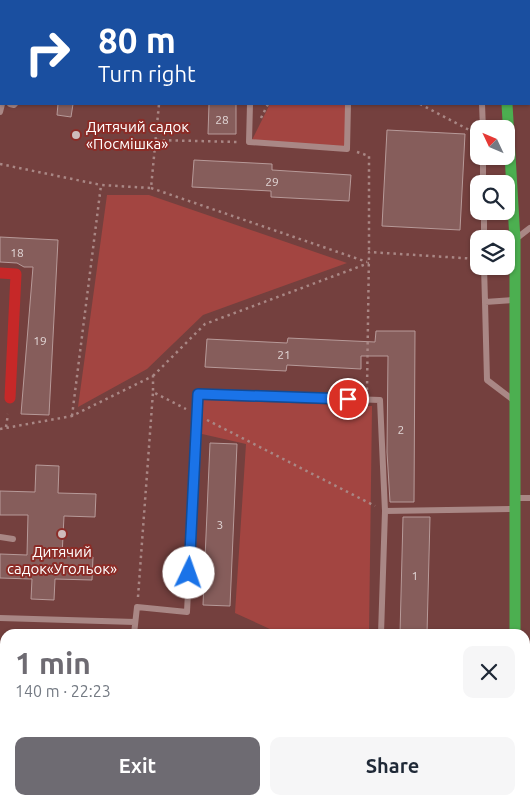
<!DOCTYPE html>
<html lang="en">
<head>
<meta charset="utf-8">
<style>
  :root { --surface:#fff; --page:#f6f6f7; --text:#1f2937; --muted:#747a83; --accent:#6e6b72 }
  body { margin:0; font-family:Ubuntu,sans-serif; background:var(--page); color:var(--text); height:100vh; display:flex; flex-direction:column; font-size:19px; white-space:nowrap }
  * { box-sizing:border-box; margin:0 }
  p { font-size:16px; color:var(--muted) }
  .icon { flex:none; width:28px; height:28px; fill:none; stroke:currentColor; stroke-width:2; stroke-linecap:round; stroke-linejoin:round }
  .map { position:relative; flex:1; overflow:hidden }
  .details { position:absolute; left:0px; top:629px; width:530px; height:176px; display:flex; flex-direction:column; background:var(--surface); border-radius:15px 15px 0 0; box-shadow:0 1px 4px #0004 }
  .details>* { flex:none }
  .hud { position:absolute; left:0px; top:0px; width:530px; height:105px; box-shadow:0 1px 4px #0004; background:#1a4fa0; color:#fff; overflow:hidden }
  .needle { width:32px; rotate:314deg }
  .tools { position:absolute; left:470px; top:120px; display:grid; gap:10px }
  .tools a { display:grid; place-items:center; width:45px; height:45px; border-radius:10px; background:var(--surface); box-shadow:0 1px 4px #0004; font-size:25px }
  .pin { position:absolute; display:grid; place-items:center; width:42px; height:42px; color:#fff; margin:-21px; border:2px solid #fff; border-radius:50%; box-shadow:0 1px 5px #0007 }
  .me { position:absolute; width:55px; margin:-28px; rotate:3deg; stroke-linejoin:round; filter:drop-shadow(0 0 4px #0008) }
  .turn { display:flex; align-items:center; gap:18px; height:105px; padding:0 15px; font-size:22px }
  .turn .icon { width:65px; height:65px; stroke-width:2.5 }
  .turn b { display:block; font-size:35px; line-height:42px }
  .round { display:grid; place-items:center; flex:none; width:52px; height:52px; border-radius:10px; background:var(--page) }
  .overview { display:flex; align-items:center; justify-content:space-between; height:85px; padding:0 15px }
  h1 { font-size:30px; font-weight:700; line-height:38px; color:var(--accent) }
  .action { display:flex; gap:10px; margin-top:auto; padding:10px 15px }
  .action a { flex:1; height:58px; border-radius:10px; background:var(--accent); color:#fff; font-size:20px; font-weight:700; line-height:58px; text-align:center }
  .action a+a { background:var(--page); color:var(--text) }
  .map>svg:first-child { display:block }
</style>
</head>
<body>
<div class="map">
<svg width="530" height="804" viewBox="0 0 530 804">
  <rect width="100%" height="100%" fill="#74403e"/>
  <path fill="#a34541" d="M 270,104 L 346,104 L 347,147 L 252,140 Z
    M 107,195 L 149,195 L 347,263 L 203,315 L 147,369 L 78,407 Z
    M 203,400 L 372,406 L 369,634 L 281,634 L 235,613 L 246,444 L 202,434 Z"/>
  <path fill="#865d5b" stroke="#b79a99" d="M 58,104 L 73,104 L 71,117 L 57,115 Z
    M 209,104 L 236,104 L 236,134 L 208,134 Z
    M 387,130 L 465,134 L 460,230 L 382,226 Z
    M 194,160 L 272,164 L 272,170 L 351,175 L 349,201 L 271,197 L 271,191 L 192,187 Z
    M 0,237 L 58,240 L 49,415 L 21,414 L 33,267 L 24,267 L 17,263 L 0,262 Z
    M 376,331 L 415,331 L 414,502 L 390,502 L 387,452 L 388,356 L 361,356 L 361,369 L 287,365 L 286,371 L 205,367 L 207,339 L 287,343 L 288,338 L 375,342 Z
    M 210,443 L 237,444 L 230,606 L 203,605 Z
    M 36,465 L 59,466 L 58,493 L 96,494 L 95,517 L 64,516 L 62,556 L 93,557 L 92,580 L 55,579 L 54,600 L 31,599 L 32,579 L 0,578 L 0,554 L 27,555 L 28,515 L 0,515 L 0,491 L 35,492 Z
    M 403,517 L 430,517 L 427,634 L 400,634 Z"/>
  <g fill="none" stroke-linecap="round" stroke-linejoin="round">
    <path stroke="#a98785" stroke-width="2.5" stroke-dasharray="2.5 4" stroke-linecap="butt" d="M 482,0 L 482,1
      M 169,1 L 169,0
      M 320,1 L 321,0
      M 420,104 L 473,132
      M 261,118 L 268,104
      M 156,140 L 238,142
      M 357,152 L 369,156 L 369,252
      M 0,164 L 101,185
      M 151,188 L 367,262
      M 153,376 L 205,324 L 369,263
      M 367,390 L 369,252 L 477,259
      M 72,416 L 101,185 L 151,188 L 159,104
      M 207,420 L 375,506
      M 6,427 L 8,414
      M 0,429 L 72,416 L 153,376 L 153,392 L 186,409
      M 138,597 L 153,392"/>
    <path stroke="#a98785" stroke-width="6" d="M 245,1 L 245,0
      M 363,1 L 363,0
      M 529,19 L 530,19
      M 10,104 L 14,105 L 15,104
      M 250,104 L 249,142 L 347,149 L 348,104
      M 482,104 L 483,129
      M 0,112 L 2,104
      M 483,156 L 483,184
      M 484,211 L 484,239
      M 517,238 L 530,228
      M 484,266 L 485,302
      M 512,399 L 487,380 L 485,302 L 513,300
      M 516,498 L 530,498
      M 0,537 L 13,539
      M 0,618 L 135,622
      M 134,634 L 137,607 L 187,612 L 198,394 L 380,400 L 385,511 L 514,509
      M 381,634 L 385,511
      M 525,696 L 530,694
      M 0,741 L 5,741
      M 118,804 L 118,800
      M 242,804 L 242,800"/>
    <path stroke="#a98785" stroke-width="12" d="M 501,0 L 501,1"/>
    <path stroke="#4caf50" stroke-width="11" d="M 507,104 L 515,240 L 515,634"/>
    <path stroke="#ffc107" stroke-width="11" d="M 463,804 L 464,800 L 516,801"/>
    <path stroke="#c62828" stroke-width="11" d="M 0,273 L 16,274 L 10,398"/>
  </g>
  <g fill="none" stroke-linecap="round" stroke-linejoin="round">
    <g stroke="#114b97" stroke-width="12">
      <path id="route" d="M 189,573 L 198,394 L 348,399"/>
    </g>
    <use href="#route" stroke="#1a73e8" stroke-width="9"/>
  </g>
  <g fill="#cebcbb" stroke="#8b2c27" stroke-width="2">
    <circle cx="76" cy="135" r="5"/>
    <circle cx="62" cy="534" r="5"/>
  </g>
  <g text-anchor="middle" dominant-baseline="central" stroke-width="4" stroke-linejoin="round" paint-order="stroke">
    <g font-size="12" fill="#e1d6d6">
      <text x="222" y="119">28</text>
      <text x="272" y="181">29</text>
      <text x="17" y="252">18</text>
      <text x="40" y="340">19</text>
      <text x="284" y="354">21</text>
      <text x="401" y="429">2</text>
      <text x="220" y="524">3</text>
      <text x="415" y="575">1</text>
    </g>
    <g font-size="15" fill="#fff" stroke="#8b2c27" text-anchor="start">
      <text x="86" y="126">Дитячий садок<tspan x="86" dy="17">«Посмішка»</tspan></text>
      <text x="62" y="551" text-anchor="middle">Дитячий<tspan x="62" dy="17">садок«Угольок»</tspan></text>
    </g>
  </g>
</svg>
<div class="tools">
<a><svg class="needle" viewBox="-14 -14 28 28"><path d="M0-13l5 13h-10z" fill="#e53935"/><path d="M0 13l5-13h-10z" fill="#747a83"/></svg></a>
<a><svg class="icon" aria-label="search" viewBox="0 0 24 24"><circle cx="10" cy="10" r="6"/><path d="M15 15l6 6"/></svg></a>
<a><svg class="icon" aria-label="layers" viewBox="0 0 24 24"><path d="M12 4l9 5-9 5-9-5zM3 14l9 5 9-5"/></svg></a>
</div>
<div class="pin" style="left:348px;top:399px;background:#d93025"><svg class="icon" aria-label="arrive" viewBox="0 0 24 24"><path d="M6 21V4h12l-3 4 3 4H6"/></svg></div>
<svg class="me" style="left:189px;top:573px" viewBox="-20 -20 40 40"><circle r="19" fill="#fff"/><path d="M0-13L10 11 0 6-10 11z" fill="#1a73e8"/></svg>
<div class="hud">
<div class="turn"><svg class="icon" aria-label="right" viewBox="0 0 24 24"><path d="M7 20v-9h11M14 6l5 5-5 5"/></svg><div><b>80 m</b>Turn right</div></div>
</div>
<section class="details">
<div class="overview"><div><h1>1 min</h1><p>140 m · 22:23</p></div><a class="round"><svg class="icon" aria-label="close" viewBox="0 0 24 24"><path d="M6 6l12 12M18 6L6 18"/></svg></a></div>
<div class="action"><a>Exit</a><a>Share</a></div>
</section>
</div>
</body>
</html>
